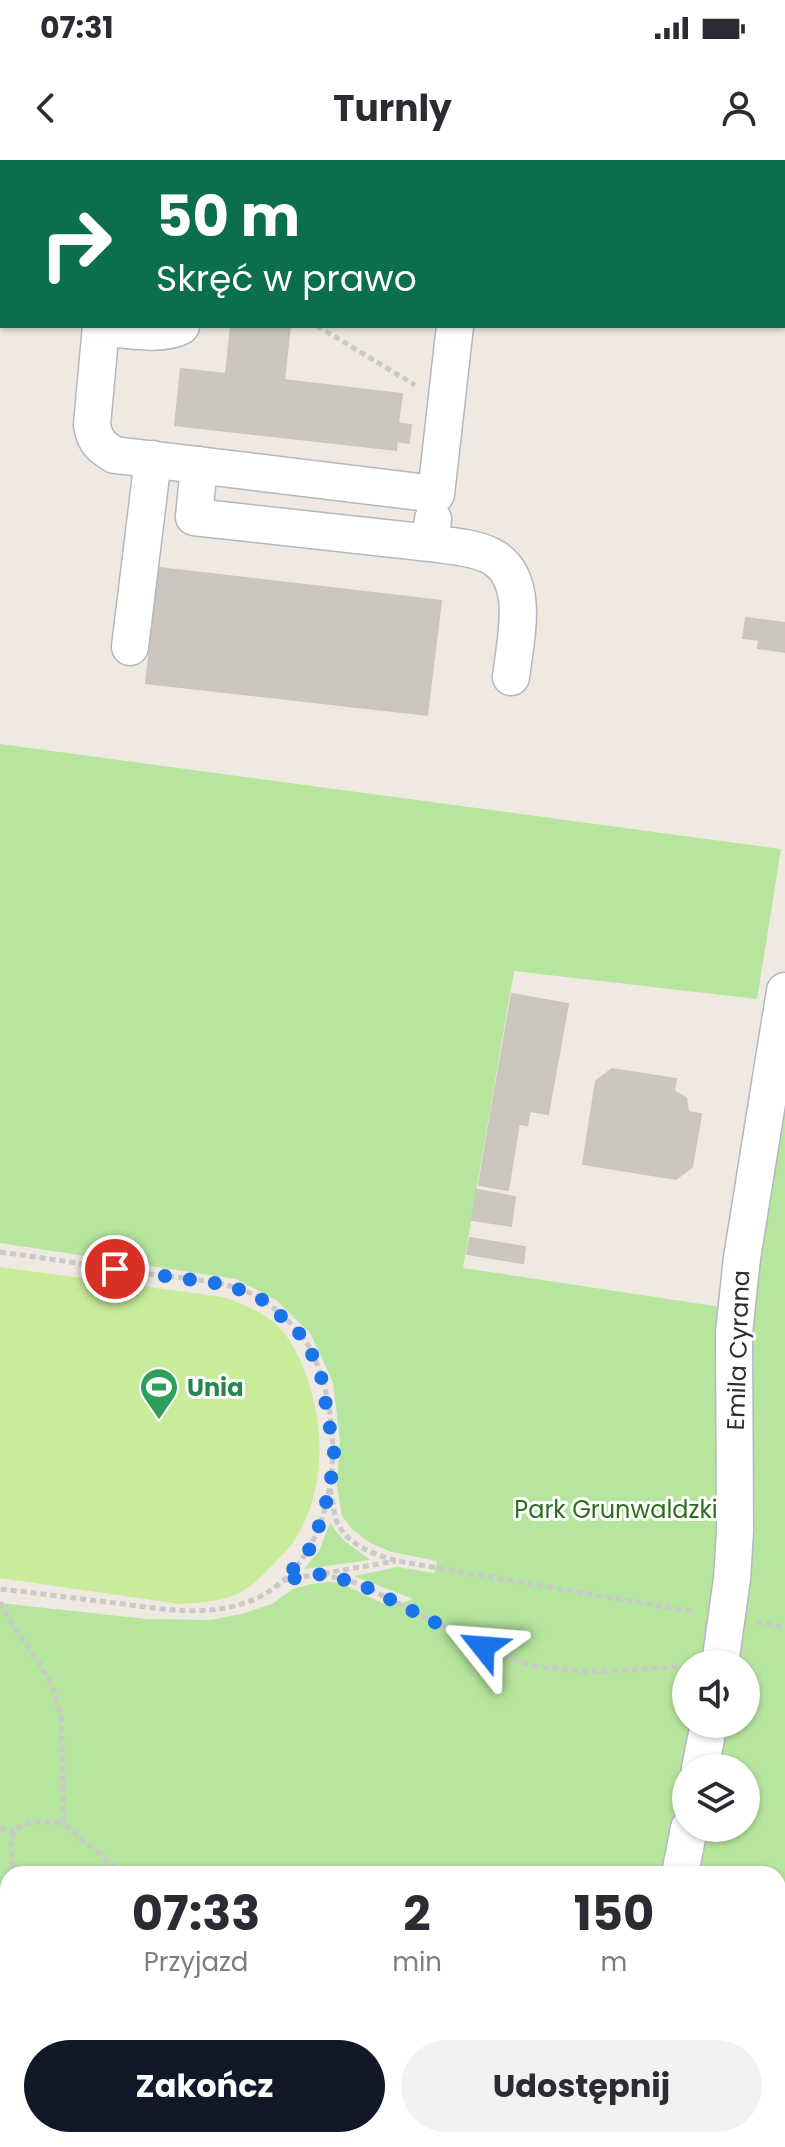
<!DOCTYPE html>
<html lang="pl">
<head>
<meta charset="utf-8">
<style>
  :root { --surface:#fff; --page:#f2f2f3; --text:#2b2b33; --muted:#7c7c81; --accent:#111827 }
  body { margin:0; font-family:Poppins,sans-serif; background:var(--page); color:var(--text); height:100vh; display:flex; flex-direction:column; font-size:30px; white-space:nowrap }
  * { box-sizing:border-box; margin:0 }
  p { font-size:26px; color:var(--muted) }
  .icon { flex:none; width:44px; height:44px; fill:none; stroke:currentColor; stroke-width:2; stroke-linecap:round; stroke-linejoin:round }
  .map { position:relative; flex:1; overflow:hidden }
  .side { position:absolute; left:0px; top:1706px; width:786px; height:282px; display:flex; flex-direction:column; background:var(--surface); border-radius:24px 24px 0 0; box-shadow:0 2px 6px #0004 }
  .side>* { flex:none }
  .hud { position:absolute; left:0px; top:0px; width:786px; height:168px; box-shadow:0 2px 6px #0004; background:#0b6e4f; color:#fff; overflow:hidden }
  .buttons { position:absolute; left:672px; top:1490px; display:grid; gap:16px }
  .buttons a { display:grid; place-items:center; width:88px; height:88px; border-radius:50%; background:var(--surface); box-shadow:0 2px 6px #0004; font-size:40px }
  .pin { position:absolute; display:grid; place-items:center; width:68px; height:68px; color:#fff; margin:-34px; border:4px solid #fff; border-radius:50%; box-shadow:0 2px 8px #0007 }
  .me { position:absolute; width:88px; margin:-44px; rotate:298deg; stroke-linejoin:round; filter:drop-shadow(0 0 6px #0008) }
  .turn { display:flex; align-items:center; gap:28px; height:168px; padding:0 24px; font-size:36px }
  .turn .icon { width:104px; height:104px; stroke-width:2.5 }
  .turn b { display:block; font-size:56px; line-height:68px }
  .eta { display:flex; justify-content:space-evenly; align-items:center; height:136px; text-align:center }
  .eta b { font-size:48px; font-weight:700; line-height:56px }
  .cta { display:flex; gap:16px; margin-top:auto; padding:16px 24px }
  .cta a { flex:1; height:92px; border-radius:48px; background:var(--accent); color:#fff; font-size:32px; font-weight:700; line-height:92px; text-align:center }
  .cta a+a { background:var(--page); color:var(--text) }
  .status { display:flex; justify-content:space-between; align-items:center; height:56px; padding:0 40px; background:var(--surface); direction:ltr }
  .status svg { height:22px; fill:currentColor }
  header { display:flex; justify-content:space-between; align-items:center; height:104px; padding:0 24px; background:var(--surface); font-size:36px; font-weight:700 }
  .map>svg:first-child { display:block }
</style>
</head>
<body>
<div class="status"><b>07:31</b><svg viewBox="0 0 49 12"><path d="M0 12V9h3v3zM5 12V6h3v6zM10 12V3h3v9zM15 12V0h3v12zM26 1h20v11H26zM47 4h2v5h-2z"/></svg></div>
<header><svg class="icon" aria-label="back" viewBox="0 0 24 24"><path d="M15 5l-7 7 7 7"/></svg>Turnly<svg class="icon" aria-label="person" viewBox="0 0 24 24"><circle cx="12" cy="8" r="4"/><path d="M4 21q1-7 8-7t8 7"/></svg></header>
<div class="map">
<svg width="785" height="1987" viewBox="0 0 785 1987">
  <rect width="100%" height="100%" fill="#efe9e1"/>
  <path fill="#b6e59e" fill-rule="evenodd" d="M 0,584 L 781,689 L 757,839 L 514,811 L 463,1108 L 747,1151 L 785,911 L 785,1987 L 0,1987 L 0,1443 L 146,1459 L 210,1460 L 241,1454 L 272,1444 L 293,1429 L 311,1424 L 329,1422 L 341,1423 L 390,1447 L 413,1439 L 354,1416 L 397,1407 L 434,1413 L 437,1401 L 392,1392 L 370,1383 L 352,1369 L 342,1356 L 337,1325 L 340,1280 L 333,1223 L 311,1174 L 276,1140 L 236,1119 L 0,1083 ZM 686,1504 L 746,1504 L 746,1564 L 686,1564 ZM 686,1608 L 746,1608 L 746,1668 L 686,1668 ZM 8,1714 L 778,1714 L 778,1980 L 8,1980 Z
    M 330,1363 L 342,1379 L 370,1400 L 304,1409 L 319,1391 Z"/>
  <path fill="#c9ec9a" d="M 0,1107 L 223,1137 C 243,1144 262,1151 277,1165 C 290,1178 299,1196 305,1212 C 326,1268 326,1332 293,1383 C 288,1390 281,1395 276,1401 C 265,1413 253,1426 239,1433 C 221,1442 199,1443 179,1444 L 0,1418 Z"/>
  <path fill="#cbc7bf" stroke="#cbc5ba" stroke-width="2" d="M 205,0 L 440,0 L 440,2 L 205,2 Z
    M 231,166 L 290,166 L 284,220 L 402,234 L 398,263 L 411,265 L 409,283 L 397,281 L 396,290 L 175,265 L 181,209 L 226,214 Z
    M 159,408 L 441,441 L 427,555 L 146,523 Z
    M 746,458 L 762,460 L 759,480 L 743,478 Z
    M 762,460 L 785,463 L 785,492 L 758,488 Z
    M 512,834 L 568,844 L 548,954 L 530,951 L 527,965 L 490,959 Z
    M 612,909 L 676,919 L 674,931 L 686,938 L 688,952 L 701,954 L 692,1007 L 676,1019 L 583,1004 L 596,921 Z
    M 490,959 L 519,963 L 508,1030 L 479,1025 Z
    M 477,1030 L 515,1037 L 511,1066 L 472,1060 Z
    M 470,1078 L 525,1087 L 523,1103 L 467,1094 Z"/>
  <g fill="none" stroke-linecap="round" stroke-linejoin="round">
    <g stroke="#b4b7c1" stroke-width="39">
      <path id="minor" d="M 115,2 L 116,0
        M 474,2 L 475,0
        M 0,24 L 2,25
        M 101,166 L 92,265 C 95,282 101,287 115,295 L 436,334 L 455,166
        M 101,167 C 122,169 163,177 181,166
        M 199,305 L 194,357 L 430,383
        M 433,359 L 430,383 C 450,386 473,387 491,396 C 532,418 515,481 511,517
        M 130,487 L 153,299
        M 720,1504 L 732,1419 L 735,1371 L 734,1173 L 742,1098 L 785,831
        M 700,1608 L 709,1564
        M 680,1714 L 689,1668
        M 623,1987 L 625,1980"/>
    </g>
    <path stroke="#c9c9c9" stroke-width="5" stroke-dasharray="6 4" stroke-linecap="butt" d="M 317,166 L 415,225
      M 0,1092 C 50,1099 100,1106 150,1114 C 186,1119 236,1120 266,1142 C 277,1150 298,1169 305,1180 C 350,1253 344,1397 257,1438 C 210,1460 157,1448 108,1442 C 72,1438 36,1433 0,1429
      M 330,1329 C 333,1339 333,1352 337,1362 C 348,1386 374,1394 397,1401 L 695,1452
      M 322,1414 L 360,1424 L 483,1487 L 532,1506 L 587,1512 L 686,1507
      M 284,1420 L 396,1401
      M 0,1442 L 16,1471 L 37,1499 L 53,1528 L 61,1557 L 64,1664 L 123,1714
      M 756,1461 L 785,1468
      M 0,1669 L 14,1670
      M 19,1714 L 13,1710 L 11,1683 L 14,1670 C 32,1659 44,1661 64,1664
      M 778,1851 L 785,1853
      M 162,1980 L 163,1987
      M 0,1985 L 60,1980"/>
    <use href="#minor" stroke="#fff" stroke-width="36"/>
  </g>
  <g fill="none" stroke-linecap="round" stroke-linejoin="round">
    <path stroke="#1a73e8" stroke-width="14" stroke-dasharray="0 25.2" d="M 115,1109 L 229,1125 L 265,1141 L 303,1177 L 320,1210 L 334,1292 L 330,1328 L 321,1361 L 309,1390 L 284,1420 L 322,1414 L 360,1424 L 483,1487"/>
  </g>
  <defs>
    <g id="stadium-pin" transform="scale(2)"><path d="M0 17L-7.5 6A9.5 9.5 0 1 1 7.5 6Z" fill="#2e9e5b" stroke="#fff"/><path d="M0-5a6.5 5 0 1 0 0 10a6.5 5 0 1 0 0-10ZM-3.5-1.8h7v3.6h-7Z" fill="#fff"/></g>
  </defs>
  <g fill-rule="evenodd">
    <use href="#stadium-pin" x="159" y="1227"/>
  </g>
  <g text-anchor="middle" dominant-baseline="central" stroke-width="6" stroke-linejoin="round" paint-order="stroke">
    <g font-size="24" fill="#2e2e2e" stroke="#fff">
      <text transform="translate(738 1190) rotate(-88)">Emila Cyrana</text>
    </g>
    <g font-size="24" font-weight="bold" fill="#27864d" stroke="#fff" text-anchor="start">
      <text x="187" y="1227">Unia</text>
    </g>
    <g font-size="24" fill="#2c6e1b" stroke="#fff">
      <text x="616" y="1349">Park Grunwaldzki</text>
    </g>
  </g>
</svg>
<div class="buttons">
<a><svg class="icon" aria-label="sound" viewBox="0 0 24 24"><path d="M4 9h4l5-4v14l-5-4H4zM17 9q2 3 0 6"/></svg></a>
<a><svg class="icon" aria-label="layers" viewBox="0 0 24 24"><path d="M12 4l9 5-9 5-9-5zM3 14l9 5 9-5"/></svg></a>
</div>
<div class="pin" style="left:115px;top:1109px;background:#d93025"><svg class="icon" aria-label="arrive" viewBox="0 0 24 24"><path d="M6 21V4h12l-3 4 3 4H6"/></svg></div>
<svg class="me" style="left:483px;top:1487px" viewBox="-20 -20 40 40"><path d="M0-17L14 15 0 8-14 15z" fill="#1a73e8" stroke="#fff" stroke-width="4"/></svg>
<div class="hud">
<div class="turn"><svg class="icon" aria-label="right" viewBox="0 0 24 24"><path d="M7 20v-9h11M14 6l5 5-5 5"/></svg><div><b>50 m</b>Skręć w prawo</div></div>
</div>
<section class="side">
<div class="eta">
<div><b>07:33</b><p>Przyjazd</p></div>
<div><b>2</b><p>min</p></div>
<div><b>150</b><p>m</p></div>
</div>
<div class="cta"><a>Zakończ</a><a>Udostępnij</a></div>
</section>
</div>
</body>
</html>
